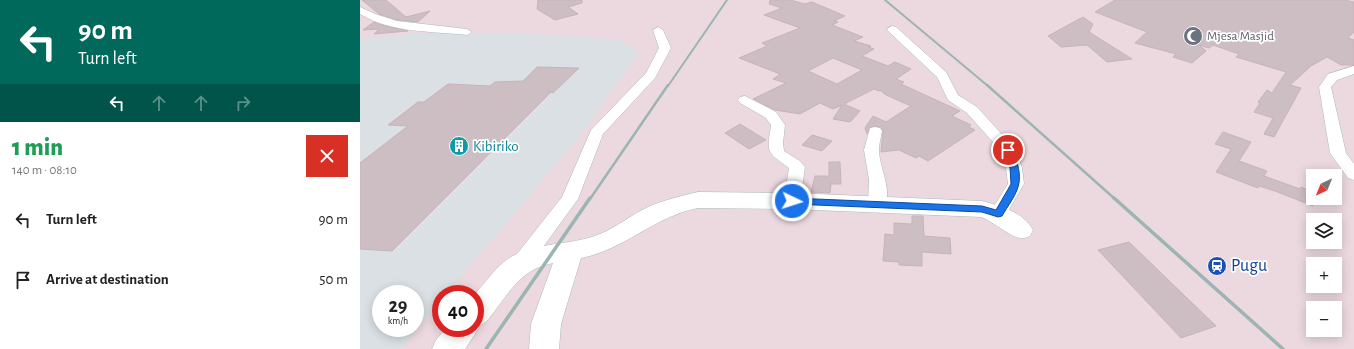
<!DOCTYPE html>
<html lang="en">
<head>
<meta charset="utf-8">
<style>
  :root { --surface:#fff; --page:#f6f6f6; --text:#222; --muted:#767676 }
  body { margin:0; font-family:"Alegreya Sans",sans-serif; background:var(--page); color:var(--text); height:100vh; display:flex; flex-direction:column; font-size:15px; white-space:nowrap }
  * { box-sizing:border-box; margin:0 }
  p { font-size:13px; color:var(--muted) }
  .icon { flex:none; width:22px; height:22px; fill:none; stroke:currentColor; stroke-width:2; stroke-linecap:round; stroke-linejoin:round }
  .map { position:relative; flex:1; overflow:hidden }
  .details { display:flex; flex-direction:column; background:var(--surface); width:360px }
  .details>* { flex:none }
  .hud { background:#00695c; color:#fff; overflow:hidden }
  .needle { width:26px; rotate:223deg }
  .controls { position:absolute; left:946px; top:169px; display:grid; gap:8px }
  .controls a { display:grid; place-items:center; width:36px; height:36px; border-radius:0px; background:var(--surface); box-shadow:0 2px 10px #0003; font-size:20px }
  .speed { position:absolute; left:12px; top:285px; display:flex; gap:8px; font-size:20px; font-weight:700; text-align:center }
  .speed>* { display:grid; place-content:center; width:52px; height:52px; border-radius:50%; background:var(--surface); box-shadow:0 2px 10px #0003; line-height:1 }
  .speed small { font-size:10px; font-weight:400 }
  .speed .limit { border:6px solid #d22; background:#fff; color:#111 }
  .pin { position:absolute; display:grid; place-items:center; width:34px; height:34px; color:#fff; margin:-17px; border:2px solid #fff; border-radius:50%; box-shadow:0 1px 4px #0007 }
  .me { position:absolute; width:44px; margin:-22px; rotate:94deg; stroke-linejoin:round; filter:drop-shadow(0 0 3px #0008) }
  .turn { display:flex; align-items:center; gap:14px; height:84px; padding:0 12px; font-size:18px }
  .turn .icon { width:52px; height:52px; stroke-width:2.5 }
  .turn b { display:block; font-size:28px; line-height:34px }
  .lanes { display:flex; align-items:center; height:38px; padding:0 12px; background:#0003; justify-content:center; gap:20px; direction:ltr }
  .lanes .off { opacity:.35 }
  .round { display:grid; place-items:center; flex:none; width:42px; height:42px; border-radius:0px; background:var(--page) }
  .overview { display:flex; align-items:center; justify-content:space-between; height:68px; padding:0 12px }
  h1 { font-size:24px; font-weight:800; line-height:30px; color:#1e9e55 }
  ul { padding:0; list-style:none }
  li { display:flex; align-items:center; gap:12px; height:60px; padding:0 12px }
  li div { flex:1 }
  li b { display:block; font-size:15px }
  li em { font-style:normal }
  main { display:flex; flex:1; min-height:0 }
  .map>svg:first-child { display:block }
</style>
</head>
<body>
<main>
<section class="details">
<div class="hud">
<div class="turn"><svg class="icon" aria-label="left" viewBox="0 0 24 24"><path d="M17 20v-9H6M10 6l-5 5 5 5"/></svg><div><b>90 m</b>Turn left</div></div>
<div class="lanes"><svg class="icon" aria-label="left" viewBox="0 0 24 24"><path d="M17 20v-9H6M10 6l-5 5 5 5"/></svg><svg class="icon off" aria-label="ahead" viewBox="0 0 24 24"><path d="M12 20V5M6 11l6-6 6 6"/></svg><svg class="icon off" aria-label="ahead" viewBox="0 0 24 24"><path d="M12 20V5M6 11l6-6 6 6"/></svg><svg class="icon off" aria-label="right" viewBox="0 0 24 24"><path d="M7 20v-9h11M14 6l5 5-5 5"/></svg></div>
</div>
<div class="overview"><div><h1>1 min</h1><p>140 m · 08:10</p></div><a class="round" style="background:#d93025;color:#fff"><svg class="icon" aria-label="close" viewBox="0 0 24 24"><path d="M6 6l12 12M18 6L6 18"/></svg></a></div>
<ul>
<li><svg class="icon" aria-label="left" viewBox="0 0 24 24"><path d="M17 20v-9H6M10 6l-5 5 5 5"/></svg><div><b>Turn left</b></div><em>90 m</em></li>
<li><svg class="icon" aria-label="arrive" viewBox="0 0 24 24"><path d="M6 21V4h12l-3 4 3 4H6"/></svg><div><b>Arrive at destination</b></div><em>50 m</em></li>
</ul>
</section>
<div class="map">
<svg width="994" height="349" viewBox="0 0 994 349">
  <rect width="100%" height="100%" fill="#ecd9e0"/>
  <path fill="#dae0e3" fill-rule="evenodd" d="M 64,33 L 159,33 L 261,39 L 279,53 L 216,141 L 86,294 L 81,294 L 81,300 L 41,349 L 0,349 L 0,39 ZM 21,294 L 55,294 L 55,328 L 21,328 Z"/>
  <path fill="#cdbec3" stroke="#c7b3b9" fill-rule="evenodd" d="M 2,0 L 26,0 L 46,17 L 70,11 L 58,22 L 37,20 L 19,14 Z
    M 178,0 L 222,0 L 222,3 L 208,7 L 218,14 L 195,20 L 177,9 Z
    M 410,0 L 430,0 L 445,4 L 452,2 L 485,16 L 474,21 L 478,22 L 472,25 L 503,37 L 494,41 L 511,46 L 508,47 L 514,49 L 502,56 L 528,66 L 535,62 L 551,69 L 536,79 L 544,82 L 541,84 L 600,111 L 592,116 L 611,125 L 609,127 L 615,130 L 568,161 L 559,156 L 556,158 L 539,150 L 521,152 L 523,131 L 520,127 L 510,127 L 507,134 L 505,128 L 513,116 L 526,122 L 551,106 L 526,95 L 520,90 L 519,91 L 514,89 L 484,104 L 500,111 L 490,122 L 473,119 L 482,105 L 473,109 L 460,103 L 440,114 L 415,110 L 393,99 L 426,83 L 413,79 L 420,74 L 379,58 L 407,46 L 402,43 L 440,28 L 404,15 L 422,8 L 409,4 ZM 473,58 L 502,70 L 477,84 L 448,71 Z
    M 755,0 L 984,0 L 994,2 L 994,32 L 988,38 L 994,40 L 994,65 L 981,65 L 967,57 L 951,66 L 930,85 L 941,88 L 914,137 L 904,134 L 913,118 L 894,112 L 900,103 L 898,102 L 907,90 L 912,93 L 926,72 L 876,57 L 879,54 L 853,45 L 849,48 L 839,45 L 846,51 L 832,63 L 813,57 L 816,54 L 775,43 L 787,32 L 735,12 Z
    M 723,17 L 733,24 L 729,32 L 772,59 L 747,62 L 727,45 L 701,47 L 688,36 Z
    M 14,22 L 25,26 L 48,31 L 14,34 L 19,29 L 3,30 Z
    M 177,67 L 219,68 L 193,93 L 191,92 L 32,251 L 0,249 L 0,163 L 48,126 L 28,125 L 58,102 L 64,102 L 88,84 L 130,86 L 135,82 L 163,81 Z
    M 380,124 L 406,140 L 389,149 L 365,133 Z
    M 863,132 L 891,142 L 879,161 L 907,171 L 904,176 L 940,189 L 941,187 L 953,192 L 953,206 L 915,191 L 899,186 L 898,188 L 856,172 L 871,149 L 855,144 Z
    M 452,135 L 459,137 L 472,141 L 462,151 L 442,145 Z
    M 469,162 L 480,162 L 481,184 L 471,184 L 470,193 L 451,192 L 455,176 L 469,176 Z
    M 552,216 L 563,216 L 564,236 L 590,238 L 591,254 L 562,252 L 562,266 L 539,265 L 539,262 L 523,261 L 525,234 L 534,235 L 534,223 L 552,224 Z
    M 769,242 L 856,326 L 821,338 L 738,250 Z"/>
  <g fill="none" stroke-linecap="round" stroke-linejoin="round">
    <g stroke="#a9bab8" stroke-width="1">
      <path id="street" d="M 0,7 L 15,14 L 37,21 L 107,29 L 112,32 L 107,35 C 71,31 32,33 0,14 Z
        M 532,26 L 536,27 L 586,72 L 598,95 L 617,107 L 656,150 L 662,168 L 664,184 L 644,218 L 638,220 L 632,218 L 629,214 L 648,184 L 646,168 L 641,151 L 607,113 L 588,100 L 577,77 L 528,31 L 527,29 Z
        M 298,27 L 303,30 L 311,48 L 295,78 L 243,134 L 218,199 L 167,269 L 160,271 L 153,269 L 150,264 L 153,259 L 202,197 L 231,130 L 286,73 L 299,48 L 293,30 Z
        M 994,66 L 994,74 L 977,80 L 971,87 L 986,153 L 994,164 L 994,180 L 988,178 L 970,153 L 959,87 L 968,74 Z
        M 385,96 L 416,112 L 425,125 L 423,143 L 424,151 L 440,161 L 445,167 L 440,201 L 438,205 L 432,207 L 426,205 L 424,201 L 429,168 C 406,151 407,154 411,125 L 406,118 L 380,103 L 378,100 L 380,97 Z
        M 515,127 L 520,128 L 522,131 C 521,137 519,143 519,150 C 519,168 534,191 523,209 L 517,211 L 511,209 L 508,205 L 509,180 L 504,150 L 510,128 Z"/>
    </g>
    <g stroke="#a9bab8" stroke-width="1">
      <path id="secondary" d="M 338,192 L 432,193 L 622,201 C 641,206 663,212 673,230 L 670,236 C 667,237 663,239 660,238 C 653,238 632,221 621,217 L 432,209 L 338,208 C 295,216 264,250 221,258 L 201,324 L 199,349 L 169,349 L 171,324 L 193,263 C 163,269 153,287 136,309 C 130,317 127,323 118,326 L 119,328 L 105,349 L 72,349 L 76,340 L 86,328 L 115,328 L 115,294 C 126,282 137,265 151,257 C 178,241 212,246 240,234 C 257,227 271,215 288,207 C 304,200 321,196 338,192 Z"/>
    </g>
    <use href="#street" fill="#fff" fill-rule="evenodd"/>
    <use href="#secondary" fill="#fff" fill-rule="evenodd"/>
    <path stroke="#9cb4b2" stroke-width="2" d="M 525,0 L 628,86
      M 308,86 L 367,0"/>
    <path stroke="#9cb4b2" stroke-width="2.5" d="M 627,85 L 755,199
      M 230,199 L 308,85"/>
    <path stroke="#9cb4b2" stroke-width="3.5" d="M 754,198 L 923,349
      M 126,349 L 230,198"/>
  </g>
  <path fill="#1a73e8" stroke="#114b97" d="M 648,147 C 653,148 654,154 656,159 C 665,186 655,194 642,216 L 638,217 L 622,212 L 432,204 L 427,201 L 432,198 L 622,206 L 636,210 L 651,184 L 650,168 L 644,150 Z"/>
  <defs>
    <g id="mosque-disc" transform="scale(1)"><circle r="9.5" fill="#6b7280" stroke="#fff"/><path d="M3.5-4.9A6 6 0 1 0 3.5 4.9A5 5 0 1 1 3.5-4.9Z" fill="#fff"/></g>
    <g id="building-disc" transform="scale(1)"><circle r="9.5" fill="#0f9aa8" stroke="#fff"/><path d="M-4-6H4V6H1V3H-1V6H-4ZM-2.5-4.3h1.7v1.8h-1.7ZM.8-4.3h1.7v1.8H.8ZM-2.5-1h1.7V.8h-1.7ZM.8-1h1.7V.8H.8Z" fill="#fff"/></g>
    <g id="station-disc" transform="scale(1)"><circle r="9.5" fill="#1a4fb4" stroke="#fff"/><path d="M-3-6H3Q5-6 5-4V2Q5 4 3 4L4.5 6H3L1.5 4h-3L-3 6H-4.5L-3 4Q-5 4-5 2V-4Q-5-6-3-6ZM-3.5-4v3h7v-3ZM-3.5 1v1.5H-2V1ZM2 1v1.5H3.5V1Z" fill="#fff"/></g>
  </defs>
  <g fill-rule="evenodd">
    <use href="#mosque-disc" x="833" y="36"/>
    <use href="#building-disc" x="99" y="146"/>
    <use href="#station-disc" x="857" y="266"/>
  </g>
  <g text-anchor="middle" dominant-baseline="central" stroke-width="3.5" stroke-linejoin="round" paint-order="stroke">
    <g font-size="13" fill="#5b616d" stroke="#fff" text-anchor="start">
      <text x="847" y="36">Mjesa Masjid</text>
    </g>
    <g font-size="15" fill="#0d838f" stroke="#fff" text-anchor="start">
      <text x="113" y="146">Kibiriko</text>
    </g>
    <g font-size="18" fill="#164399" stroke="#fff" text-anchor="start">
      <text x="871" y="266">Pugu</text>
    </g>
  </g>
</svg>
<div class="controls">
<a><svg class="needle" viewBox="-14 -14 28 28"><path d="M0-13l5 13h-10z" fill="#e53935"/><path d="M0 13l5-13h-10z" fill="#767676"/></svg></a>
<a><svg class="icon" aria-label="layers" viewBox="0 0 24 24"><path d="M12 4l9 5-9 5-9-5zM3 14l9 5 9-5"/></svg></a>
<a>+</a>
<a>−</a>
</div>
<div class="speed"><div>29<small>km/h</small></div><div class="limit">40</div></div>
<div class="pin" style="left:648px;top:150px;background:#d93025"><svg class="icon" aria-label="arrive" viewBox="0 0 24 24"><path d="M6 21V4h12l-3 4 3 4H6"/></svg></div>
<svg class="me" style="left:432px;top:201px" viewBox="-20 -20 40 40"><circle r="17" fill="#1a73e8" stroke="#fff" stroke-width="3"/><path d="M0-11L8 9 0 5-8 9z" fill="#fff"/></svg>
</div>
</main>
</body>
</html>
